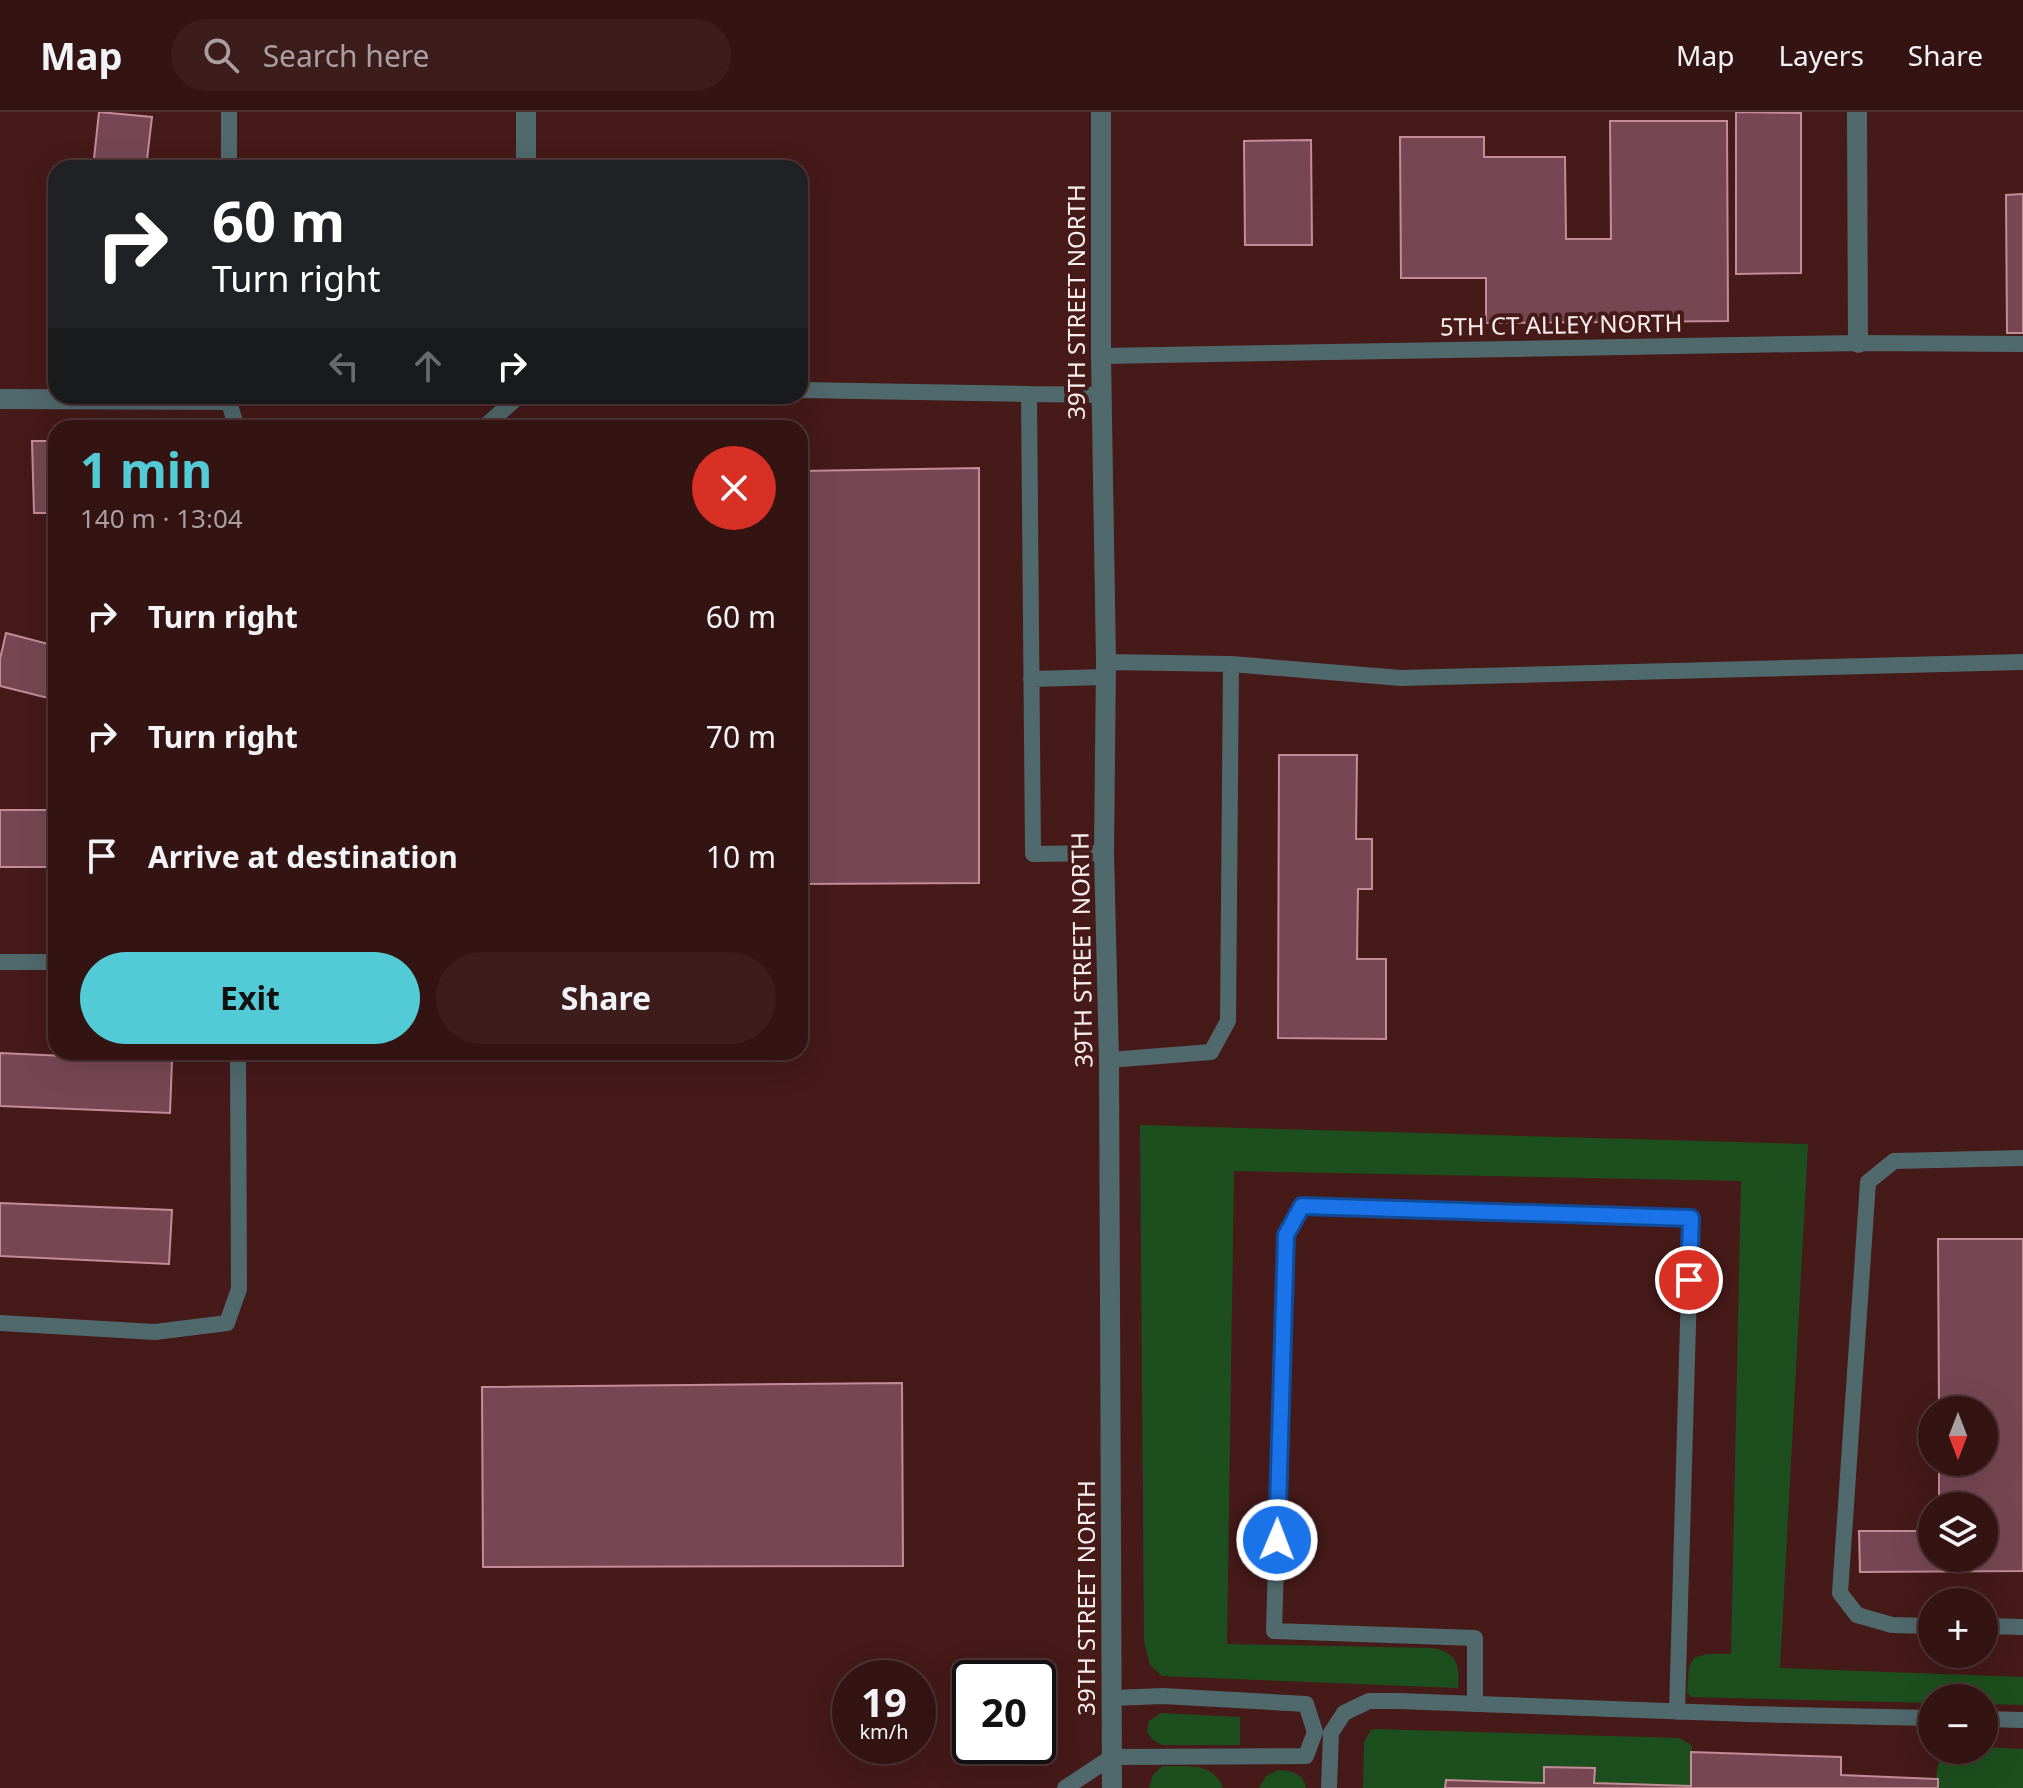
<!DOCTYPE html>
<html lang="en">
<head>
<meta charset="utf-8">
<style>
  :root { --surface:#341413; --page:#3c1d1c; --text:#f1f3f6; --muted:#a99ea0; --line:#4e3333; --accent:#52cbd7 }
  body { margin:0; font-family:"Noto Sans",sans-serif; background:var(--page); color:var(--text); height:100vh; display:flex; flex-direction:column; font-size:30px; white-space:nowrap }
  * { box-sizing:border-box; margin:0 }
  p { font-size:26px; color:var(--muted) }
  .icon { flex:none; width:44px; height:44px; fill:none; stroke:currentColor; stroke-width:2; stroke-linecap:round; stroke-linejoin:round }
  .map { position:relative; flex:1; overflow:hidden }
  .side { position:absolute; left:48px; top:308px; width:760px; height:640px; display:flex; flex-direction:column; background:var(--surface); border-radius:24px; box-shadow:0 8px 32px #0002,0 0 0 2px var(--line) }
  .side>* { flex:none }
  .banner { position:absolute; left:48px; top:48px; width:760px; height:244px; border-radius:24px; box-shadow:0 8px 32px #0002,0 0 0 2px var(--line); background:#202124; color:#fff; overflow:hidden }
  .needle { width:52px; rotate:180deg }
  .fabs { position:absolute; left:1918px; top:1284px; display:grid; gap:16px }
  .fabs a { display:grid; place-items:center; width:80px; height:80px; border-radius:50%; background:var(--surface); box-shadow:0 8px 32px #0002,0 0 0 2px var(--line); font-size:40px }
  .speed { position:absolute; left:832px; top:1548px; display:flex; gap:16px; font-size:40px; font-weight:700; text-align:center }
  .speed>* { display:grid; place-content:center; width:104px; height:104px; border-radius:50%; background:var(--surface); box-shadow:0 8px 32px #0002,0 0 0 2px var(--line); line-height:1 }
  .speed small { font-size:20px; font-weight:400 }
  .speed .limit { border:4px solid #111; border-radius:12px; background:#fff; color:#111 }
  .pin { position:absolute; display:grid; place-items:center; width:68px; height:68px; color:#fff; margin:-34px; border:4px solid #fff; border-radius:50%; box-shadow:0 2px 8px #0007 }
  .me { position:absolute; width:88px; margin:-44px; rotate:1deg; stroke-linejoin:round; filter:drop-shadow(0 0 6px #0008) }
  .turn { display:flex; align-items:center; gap:28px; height:168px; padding:0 32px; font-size:36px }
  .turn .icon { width:104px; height:104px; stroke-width:2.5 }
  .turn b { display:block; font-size:56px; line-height:68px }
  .lanes { display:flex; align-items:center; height:76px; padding:0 32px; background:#0003; justify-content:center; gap:40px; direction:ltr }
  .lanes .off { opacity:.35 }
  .round { display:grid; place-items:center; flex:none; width:84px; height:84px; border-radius:42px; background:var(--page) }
  .head { display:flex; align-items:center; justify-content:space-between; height:136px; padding:0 32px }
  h1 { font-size:48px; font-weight:700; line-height:60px; color:var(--accent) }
  .button { display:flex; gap:16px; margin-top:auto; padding:16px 32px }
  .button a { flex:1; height:92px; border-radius:48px; background:var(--accent); color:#111; font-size:32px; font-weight:700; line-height:92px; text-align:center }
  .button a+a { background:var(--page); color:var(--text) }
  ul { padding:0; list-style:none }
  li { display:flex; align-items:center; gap:24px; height:120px; padding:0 32px }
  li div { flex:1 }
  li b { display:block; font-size:30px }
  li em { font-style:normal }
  header { display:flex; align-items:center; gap:48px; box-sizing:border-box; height:112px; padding:0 40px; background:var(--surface); border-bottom:2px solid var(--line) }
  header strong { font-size:38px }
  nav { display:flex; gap:44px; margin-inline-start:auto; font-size:28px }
  .search { width:560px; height:72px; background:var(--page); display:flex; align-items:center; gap:20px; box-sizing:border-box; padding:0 28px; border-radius:44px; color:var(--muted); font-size:30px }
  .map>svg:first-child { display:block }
</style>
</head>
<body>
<header>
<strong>Map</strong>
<div class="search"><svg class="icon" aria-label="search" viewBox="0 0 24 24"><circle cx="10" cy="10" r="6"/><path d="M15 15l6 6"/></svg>Search here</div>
<nav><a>Map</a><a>Layers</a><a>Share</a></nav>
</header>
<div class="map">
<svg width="2023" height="1676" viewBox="0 0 2023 1676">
  <rect width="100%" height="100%" fill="#451a19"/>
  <path fill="#1d4f1e" d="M 1140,1013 L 1808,1032 L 1780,1556 L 2023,1565 L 2023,1593 L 1984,1592 L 1984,1586 L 1932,1586 L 1932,1591 L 1691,1585 L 1687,1580 L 1689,1555 L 1694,1546 L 1706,1542 L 1731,1542 L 1741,1069 L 1234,1059 L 1227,1532 L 1432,1536 C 1457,1540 1460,1553 1458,1576 L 1162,1564 L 1150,1553 L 1144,1529 Z
    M 1161,1601 L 1240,1605 L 1240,1633 L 1162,1633 L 1153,1628 L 1147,1620 L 1149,1609 Z
    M 1375,1617 L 1679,1626 L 1690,1632 L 1692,1635 L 1691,1674 L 1594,1671 L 1594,1656 L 1545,1655 L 1544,1671 L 1446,1668 L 1445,1676 L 1363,1676 L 1364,1630 L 1371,1618 Z
    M 1984,1635 L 2023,1637 L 2023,1676 L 1938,1676 L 1938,1668 L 1936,1667 C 1939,1630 1954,1638 1984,1638 Z
    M 1162,1654 C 1186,1655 1213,1649 1223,1676 L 1149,1676 L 1153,1663 Z
    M 1278,1658 C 1292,1659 1303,1661 1306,1676 L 1259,1676 L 1266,1664 Z"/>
  <path fill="#764753" stroke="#c28c99" stroke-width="2" d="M 99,0 L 152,5 L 146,56 L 93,56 Z
    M 1736,0 L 1801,1 L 1801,161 L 1736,162 Z
    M 1610,9 L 1727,9 L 1728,209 L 1486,211 L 1486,166 L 1401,166 L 1400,25 L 1484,25 L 1484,45 L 1565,45 L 1566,127 L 1611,127 Z
    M 1311,28 L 1312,133 L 1245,133 L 1244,29 Z
    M 2023,82 L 2023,221 L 2007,221 L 2006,83 Z
    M 32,329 L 56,329 L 56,401 L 34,401 Z
    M 979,356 L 979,771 L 800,772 L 800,359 Z
    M 6,521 L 56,534 L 56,588 L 0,574 L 0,547 Z
    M 1279,643 L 1357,643 L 1356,727 L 1372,727 L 1372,777 L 1358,777 L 1357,847 L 1386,847 L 1386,927 L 1278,926 Z
    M 0,698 L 56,698 L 56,755 L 0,755 Z
    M 0,941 L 172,949 L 170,1001 L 0,994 Z
    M 0,1091 L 172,1098 L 169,1152 L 0,1144 Z
    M 1938,1127 L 2023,1127 L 2023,1459 L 1860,1460 L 1859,1419 L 1932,1419 L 1932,1446 L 1984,1446 L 1984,1394 L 1939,1394 L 1939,1350 L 1984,1350 L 1984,1298 L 1939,1298 Z
    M 902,1271 L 903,1454 L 483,1455 L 482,1275 Z
    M 1691,1640 L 1841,1645 L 1841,1663 L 1936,1667 L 1938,1667 L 1938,1676 L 1445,1676 L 1446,1668 L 1544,1671 L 1544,1655 L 1595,1656 L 1594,1671 L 1691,1674 Z"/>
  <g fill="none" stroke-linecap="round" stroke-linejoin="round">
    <path stroke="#50696c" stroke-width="16" d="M 229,56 L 229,0
      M 1101,244 L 1858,231 L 2023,232
      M 800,278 L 1029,282
      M 1101,283 L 1029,282 L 1033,742 L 1104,741
      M 227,284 L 237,316
      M 483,316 L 519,284
      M 1106,550 L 1231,552 L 1401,566 L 2023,550
      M 1031,567 L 1106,565
      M 0,850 L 56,850
      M 1109,948 L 1211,940 L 1228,909 L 1231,552
      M 0,1211 L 155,1220 L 227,1211 L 239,1177 L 238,940
      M 1932,1514 L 1892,1513 L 1857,1503 L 1840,1481 L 1868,1070 L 1894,1049 L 2023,1046
      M 1984,1514 L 2023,1515
      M 1475,1592 L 1475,1526 L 1274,1519 L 1286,1123 L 1302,1094 L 1691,1106 L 1677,1600
      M 1984,1607 L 2023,1608
      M 1065,1676 L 1112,1645 L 1306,1644 L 1315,1620 L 1306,1592 L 1163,1584 L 1112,1586
      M 1329,1676 L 1331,1621 L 1344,1601 L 1369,1589 L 1398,1589 L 1748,1602 L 1932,1606"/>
    <path stroke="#50696c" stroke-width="20" d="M 1101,0 L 1101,244 L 1106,550 L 1104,741 L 1109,948 L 1112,1676
      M 1857,0 L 1858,231
      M 526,56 L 526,0
      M 0,287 L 227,288"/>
  </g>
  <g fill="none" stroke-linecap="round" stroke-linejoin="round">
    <g stroke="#114b97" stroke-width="20">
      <path id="route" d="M 1277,1428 L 1286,1123 L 1302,1094 L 1691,1106 L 1689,1168"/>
    </g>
    <use href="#route" stroke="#1a73e8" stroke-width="14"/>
  </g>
  <g text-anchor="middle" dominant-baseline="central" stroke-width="8" stroke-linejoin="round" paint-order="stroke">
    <g font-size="24" fill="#fbefee" stroke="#451a19">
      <text transform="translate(1075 190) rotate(-90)">39TH STREET NORTH</text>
      <text transform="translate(1561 212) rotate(-1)">5TH CT ALLEY NORTH</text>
      <text transform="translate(1081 838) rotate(-91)">39TH STREET NORTH</text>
      <text transform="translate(1085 1486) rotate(-90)">39TH STREET NORTH</text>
    </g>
  </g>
</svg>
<div class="fabs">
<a><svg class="needle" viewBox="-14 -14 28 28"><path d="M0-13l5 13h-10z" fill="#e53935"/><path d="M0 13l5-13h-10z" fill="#a99ea0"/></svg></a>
<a><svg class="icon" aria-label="layers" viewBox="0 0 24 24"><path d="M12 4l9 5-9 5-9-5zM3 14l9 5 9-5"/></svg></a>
<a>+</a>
<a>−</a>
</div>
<div class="speed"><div>19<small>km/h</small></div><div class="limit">20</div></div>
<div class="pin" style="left:1689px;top:1168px;background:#d93025"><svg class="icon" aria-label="arrive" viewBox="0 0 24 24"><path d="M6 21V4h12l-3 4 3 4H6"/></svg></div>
<svg class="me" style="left:1277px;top:1428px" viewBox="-20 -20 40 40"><circle r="17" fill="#1a73e8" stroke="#fff" stroke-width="3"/><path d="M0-11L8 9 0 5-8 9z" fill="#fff"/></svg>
<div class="banner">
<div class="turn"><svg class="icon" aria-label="right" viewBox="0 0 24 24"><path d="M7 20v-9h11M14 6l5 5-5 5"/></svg><div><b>60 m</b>Turn right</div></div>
<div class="lanes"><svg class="icon off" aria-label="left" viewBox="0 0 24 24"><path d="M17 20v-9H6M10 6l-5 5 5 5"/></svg><svg class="icon off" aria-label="ahead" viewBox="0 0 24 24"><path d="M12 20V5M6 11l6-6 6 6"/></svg><svg class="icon" aria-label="right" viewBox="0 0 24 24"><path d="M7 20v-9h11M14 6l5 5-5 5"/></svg></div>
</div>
<section class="side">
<div class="head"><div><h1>1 min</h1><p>140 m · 13:04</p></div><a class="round" style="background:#d93025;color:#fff"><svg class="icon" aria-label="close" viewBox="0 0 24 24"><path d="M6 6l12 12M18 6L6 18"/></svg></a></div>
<ul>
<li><svg class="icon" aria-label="right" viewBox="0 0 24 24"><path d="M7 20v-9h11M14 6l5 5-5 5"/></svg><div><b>Turn right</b></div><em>60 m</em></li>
<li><svg class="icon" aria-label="right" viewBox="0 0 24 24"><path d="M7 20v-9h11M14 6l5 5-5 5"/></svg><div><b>Turn right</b></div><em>70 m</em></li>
<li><svg class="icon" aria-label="arrive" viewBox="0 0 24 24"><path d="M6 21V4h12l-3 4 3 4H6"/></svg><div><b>Arrive at destination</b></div><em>10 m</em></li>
</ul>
<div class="button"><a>Exit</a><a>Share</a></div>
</section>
</div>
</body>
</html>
